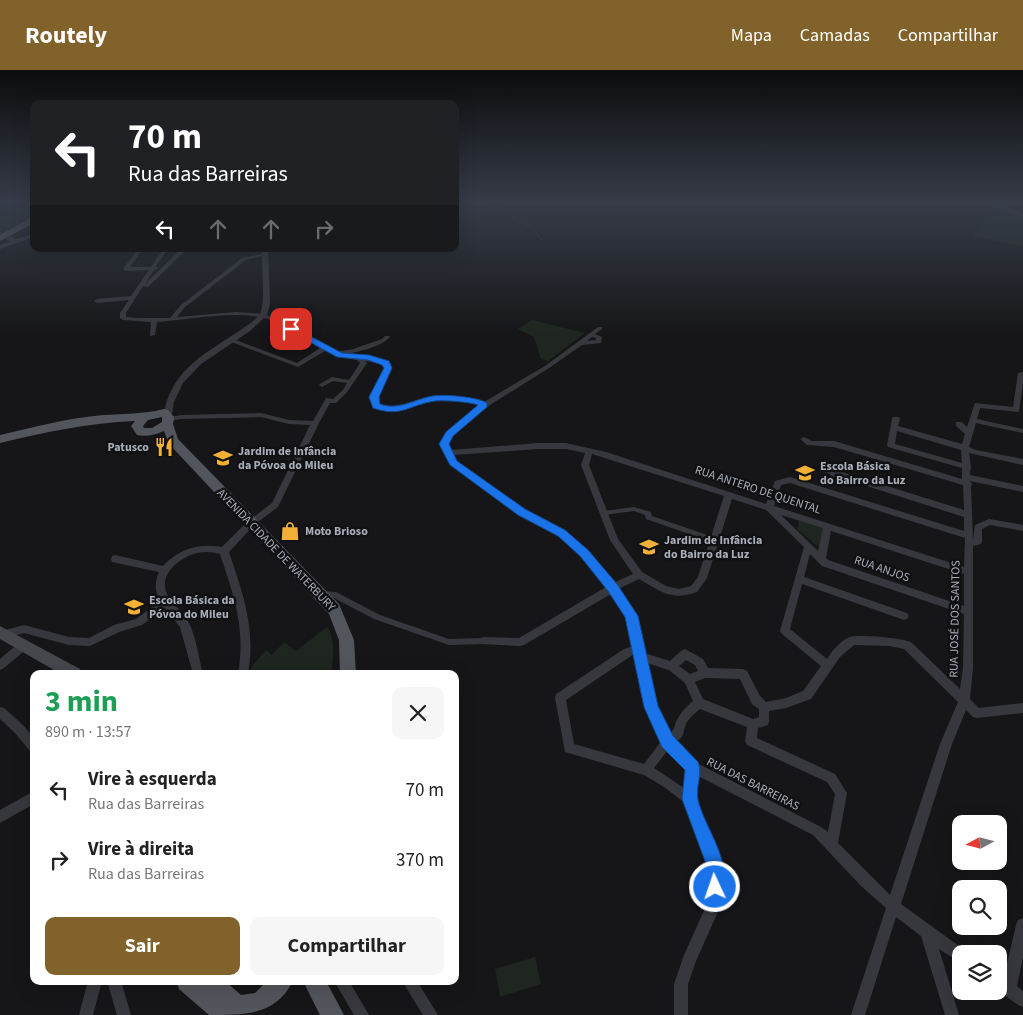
<!DOCTYPE html>
<html lang="pt">
<head>
<meta charset="utf-8">
<style>
  :root { --surface:#fff; --page:#f6f6f6; --text:#222; --muted:#767676; --accent:#80622a }
  body { margin:0; font-family:"Source Sans 3",sans-serif; background:var(--page); color:var(--text); height:100vh; display:flex; flex-direction:column; font-size:19px; white-space:nowrap }
  * { box-sizing:border-box; margin:0 }
  p { font-size:16px; color:var(--muted) }
  .icon { flex:none; width:28px; height:28px; fill:none; stroke:currentColor; stroke-width:2; stroke-linecap:round; stroke-linejoin:round }
  .map { position:relative; flex:1; overflow:hidden }
  .drawer { position:absolute; left:30px; top:600px; width:429px; height:315px; display:flex; flex-direction:column; background:var(--surface); border-radius:10px; box-shadow:0 5px 20px #0002 }
  .drawer>* { flex:none }
  .top-card { position:absolute; left:30px; top:30px; width:429px; height:152px; border-radius:10px; box-shadow:0 5px 20px #0002; background:#202124; color:#fff; overflow:hidden }
  .needle { width:32px; rotate:263deg }
  .tools { position:absolute; left:952px; top:745px; display:grid; gap:10px }
  .tools a { display:grid; place-items:center; width:55px; height:55px; border-radius:10px; background:var(--surface); box-shadow:0 5px 20px #0002; font-size:25px }
  .pin { position:absolute; display:grid; place-items:center; width:42px; height:42px; color:#fff; margin:-21px; border-radius:10px; box-shadow:0 2px 8px #0006 }
  .me { position:absolute; width:55px; margin:-28px; rotate:357deg; stroke-linejoin:round; filter:drop-shadow(0 0 4px #0008) }
  .turn { display:flex; align-items:center; gap:18px; height:105px; padding:0 15px; font-size:22px }
  .turn .icon { width:65px; height:65px; stroke-width:2.5 }
  .turn b { display:block; font-size:35px; line-height:42px }
  .lanes { display:flex; align-items:center; height:48px; padding:0 15px; background:#0003; justify-content:center; gap:25px; direction:ltr }
  .lanes .off { opacity:.35 }
  .round { display:grid; place-items:center; flex:none; width:52px; height:52px; border-radius:10px; background:var(--page) }
  .head { display:flex; align-items:center; justify-content:space-between; height:85px; padding:0 15px }
  h1 { font-size:30px; font-weight:700; line-height:38px; color:#1e9e55 }
  .cta { display:flex; gap:10px; margin-top:auto; padding:10px 15px }
  .cta a { flex:1; height:58px; border-radius:10px; background:var(--accent); color:#fff; font-size:20px; font-weight:700; line-height:58px; text-align:center }
  .cta a+a { background:var(--page); color:var(--text) }
  ul { padding:0; list-style:none }
  li { display:flex; align-items:center; gap:15px; height:70px; padding:0 15px }
  li div { flex:1 }
  li b { display:block; font-size:19px }
  li em { font-style:normal }
  header { display:flex; align-items:center; gap:30px; box-sizing:border-box; height:70px; padding:0 25px; background:var(--accent); color:#fff }
  header strong { font-size:24px }
  nav { display:flex; gap:28px; margin-inline-start:auto; font-size:18px }
  .map>svg:first-child { display:block }
</style>
</head>
<body>
<header>
<strong>Routely</strong>
<nav><a>Mapa</a><a>Camadas</a><a>Compartilhar</a></nav>
</header>
<div class="map">
<svg width="1023" height="945" viewBox="0 0 1023 945">
  <rect width="100%" height="100%" fill="#161618"/>
  <path fill="#1e261f" d="M 0,132 L 34,132 L 34,147 L 0,166 Z
    M 995,135 L 1023,146 L 1023,176 L 973,166 Z
    M 532,250 L 585,263 L 548,291 L 541,289 L 534,267 L 518,259 Z
    M 799,450 L 824,458 L 819,476 L 816,475 L 797,459 Z
    M 327,557 C 336,569 333,590 331,604 L 250,604 L 252,596 L 266,580 L 272,585 L 284,572 L 296,581 Z
    M 535,887 L 541,914 L 500,927 L 495,899 Z"/>
  <g fill="none" stroke-linecap="round" stroke-linejoin="round">
    <path stroke="#2c353c" stroke-width="1" d="M 482,132 L 510,143 L 515,150 L 531,157 L 543,171
      M 0,133 L 3,132"/>
    <path stroke="#333438" stroke-width="5" stroke-dasharray="5 2.5" stroke-linecap="butt" d="M 0,166 L 12,169"/>
    <path fill="#37383d" fill-rule="evenodd" d="M 634,437 L 651,442 L 652,446 L 716,468 L 717,470 L 716,472 L 712,472 L 646,449 L 645,445 L 634,441 L 604,445 L 601,443 L 604,441 Z
      M 321,521 L 336,522 L 380,545 L 449,569 L 484,568 L 487,569 L 488,571 L 487,573 L 484,574 L 449,575 L 374,549 L 332,527 L 318,526 L 317,524 L 318,522 Z"/>
    <path fill="#37383d" fill-rule="evenodd" d="M 986,132 L 993,132 L 1023,144 L 1023,147 Z
      M 34,164 L 34,167 L 0,179 L 0,175 L 12,171 L 10,169 L 10,168 L 16,169 Z
      M 138,179 L 143,179 L 130,197 L 151,197 L 163,179 L 168,179 L 156,196 L 159,198 L 154,200 L 145,214 L 181,179 L 201,179 L 198,181 L 185,181 L 148,217 L 143,216 L 126,243 L 126,247 L 139,248 L 170,248 L 181,235 L 242,188 L 267,183 L 267,185 L 246,190 L 185,237 L 177,247 L 236,242 L 264,244 L 289,254 L 336,282 L 353,279 L 382,269 L 385,266 L 389,266 L 390,267 C 381,277 356,283 343,284 L 375,288 L 388,292 L 391,298 L 377,327 L 379,335 C 397,339 411,330 428,327 C 445,324 463,328 479,329 L 484,332 L 545,296 L 598,257 L 602,257 L 602,259 L 595,264 L 602,267 L 601,273 L 582,275 L 549,298 L 493,333 L 465,353 L 454,364 L 448,374 L 451,380 L 538,373 L 566,373 L 606,382 L 766,434 L 775,411 L 790,407 L 964,461 L 964,447 L 851,411 C 842,416 832,416 830,404 L 823,402 L 822,400 L 826,397 L 964,440 L 963,415 L 834,377 L 807,375 L 800,369 L 804,367 L 812,371 L 834,371 L 962,409 L 962,398 L 888,377 L 887,375 L 892,349 L 893,347 L 899,347 L 900,349 L 898,356 L 962,374 L 965,364 L 956,356 L 956,352 L 962,352 L 967,357 L 975,333 L 1013,337 L 1018,303 L 1023,302 L 1023,313 L 1019,342 L 980,338 L 977,349 L 1023,359 L 1023,363 L 976,353 L 969,377 L 976,380 L 1023,389 L 1023,395 L 969,383 L 971,397 L 970,405 L 1023,416 L 1023,422 L 970,411 L 972,414 L 971,416 L 973,470 L 975,455 L 989,449 L 1023,455 L 1023,461 L 990,455 L 982,459 L 982,472 L 981,474 L 973,476 L 973,598 L 970,629 L 979,638 L 1023,633 L 1023,643 L 977,648 L 973,647 L 966,640 L 952,674 L 901,834 L 966,881 L 967,884 L 961,884 L 961,893 L 939,879 L 959,945 L 945,945 L 921,866 L 896,847 L 865,945 L 851,945 L 886,838 L 861,816 L 813,765 L 698,706 L 695,729 L 722,799 L 721,835 L 696,891 L 688,914 L 688,945 L 674,945 L 674,914 L 684,885 L 707,834 L 710,799 L 685,733 L 664,717 L 644,705 L 565,682 L 555,628 L 556,624 L 624,579 L 633,576 L 626,547 L 611,524 L 524,575 L 520,576 L 480,574 L 479,571 L 480,568 L 484,567 L 519,568 L 606,517 L 581,485 L 559,465 L 519,444 L 451,395 L 446,385 L 443,383 L 444,381 L 440,374 C 451,358 464,346 480,335 L 477,333 L 436,330 L 393,341 L 374,338 L 371,327 L 385,298 L 383,294 L 365,291 L 367,293 L 347,322 L 336,333 L 330,333 L 319,353 L 278,437 L 254,455 L 229,482 C 243,524 256,558 248,604 L 238,604 C 246,559 234,526 220,484 C 213,482 205,481 197,483 C 183,486 163,500 165,517 C 166,529 177,536 184,545 C 196,561 198,585 203,604 L 193,604 L 180,557 L 165,538 L 142,555 L 119,562 L 90,576 L 69,575 L 24,563 L 5,568 L 2,567 L 0,564 L 2,561 L 24,555 L 69,567 L 89,568 L 114,555 L 136,549 L 160,531 C 155,521 154,513 159,502 L 112,492 L 111,489 L 112,486 L 115,485 L 163,496 C 180,478 199,473 222,477 L 248,451 L 272,433 L 310,355 L 289,354 L 261,347 L 181,349 L 164,352 L 164,348 L 181,345 L 261,343 L 289,350 L 313,351 L 326,328 L 333,329 L 343,320 L 347,313 L 333,311 L 322,317 L 319,315 L 320,314 L 332,307 L 349,310 L 360,293 L 357,290 L 339,287 L 325,281 L 298,297 L 229,271 L 229,269 L 233,269 L 297,293 L 320,278 C 304,270 290,257 273,251 C 242,238 190,250 157,252 L 155,265 L 150,266 L 151,252 L 123,250 L 120,248 L 120,243 L 129,230 L 97,233 L 94,231 L 97,229 L 131,226 L 149,200 L 126,201 L 123,199 ZM 592,267 L 596,268 L 596,270 L 587,271 ZM 897,361 L 961,380 L 962,393 L 895,374 ZM 538,379 L 566,379 L 585,383 L 581,395 L 610,470 L 633,504 L 613,513 L 587,481 L 565,461 L 525,440 L 457,391 L 454,385 ZM 592,384 L 724,426 L 698,507 L 691,516 L 679,519 L 666,516 L 642,502 L 618,469 L 589,395 ZM 790,413 L 965,468 L 964,497 L 774,436 L 781,415 ZM 732,429 L 766,440 L 804,477 L 780,561 L 782,564 L 821,596 L 803,621 L 786,628 L 766,632 L 760,626 L 747,601 L 743,599 L 708,598 L 703,589 L 685,579 L 681,581 L 670,591 L 644,583 L 636,546 L 618,519 L 639,509 C 662,522 670,531 697,522 L 707,508 ZM 781,445 L 823,458 L 818,481 ZM 831,461 L 964,504 L 964,536 L 828,490 L 826,488 ZM 810,484 L 822,496 L 964,544 L 963,598 L 960,619 L 911,572 C 901,568 860,564 850,567 C 841,570 832,581 827,589 L 790,559 L 802,514 L 904,550 L 907,549 L 909,546 L 907,543 L 804,507 ZM 854,575 L 889,576 L 904,579 L 958,632 L 940,674 L 890,825 L 838,773 L 847,723 L 835,704 L 757,668 L 758,658 L 768,655 L 769,651 L 769,641 L 786,638 L 811,629 L 840,587 ZM 634,584 L 646,637 L 662,670 L 644,694 L 574,674 L 566,630 ZM 686,590 L 695,595 L 698,601 L 690,604 L 679,596 ZM 647,593 L 669,600 L 685,613 L 693,631 C 687,636 682,641 678,648 C 674,654 676,659 670,663 L 656,636 ZM 705,608 L 740,609 L 752,634 L 759,639 L 759,647 L 753,649 L 703,629 L 695,612 ZM 700,639 L 747,657 L 745,671 L 747,675 L 827,712 L 835,724 L 828,762 L 821,757 L 697,693 L 676,672 C 686,665 682,664 686,654 C 689,648 695,643 700,639 ZM 668,680 L 687,699 L 684,718 L 654,698 Z
      M 24,571 L 28,572 L 29,575 L 28,578 L 4,598 L 0,600 L 0,589 L 20,572 Z
      M 0,637 L 4,638 L 23,655 L 34,668 L 34,683 L 30,681 L 15,663 L 0,649 Z
      M 34,721 L 34,734 L 0,753 L 0,740 Z
      M 1023,848 L 1023,887 L 1017,916 L 1023,921 L 1023,937 L 1018,935 L 999,921 L 999,905 L 1004,907 L 1016,855 L 1018,850 Z
      M 88,911 L 102,911 L 93,945 L 79,945 Z
      M 107,911 L 121,911 L 131,945 L 117,945 Z
      M 334,911 L 349,911 L 369,945 L 354,945 Z
      M 402,911 L 417,911 L 438,945 L 423,945 Z"/>
    <path fill="#37383d" fill-rule="evenodd" d="M 262,179 L 268,179 L 270,234 L 267,245 L 250,261 L 201,294 L 183,313 L 174,332 L 171,349 L 165,349 L 163,347 C 170,302 201,286 236,263 C 243,258 255,251 260,244 C 266,233 261,193 262,179 Z"/>
    <path fill="#45474d" fill-rule="evenodd" d="M 0,556 L 80,599 L 82,604 L 61,604 L 0,569 Z"/>
    <path fill="#53555c" fill-rule="evenodd" d="M 164,339 L 168,340 L 174,347 L 173,354 L 178,369 L 339,534 L 354,570 L 356,604 L 340,604 L 339,570 L 329,544 L 169,374 L 164,361 C 155,365 146,367 137,365 L 131,356 L 135,351 C 88,353 45,362 0,373 L 0,365 C 34,357 68,348 103,345 C 123,344 143,344 164,339 ZM 162,347 L 162,352 L 152,358 L 144,358 L 143,356 L 148,350 Z
      M 176,911 L 225,911 L 241,925 L 255,923 L 267,911 L 293,911 C 276,945 246,945 209,945 L 179,919 Z
      M 303,911 L 326,911 L 344,945 L 320,945 Z"/>
    <path fill="#5b5e65" fill-rule="evenodd" d="M 31,148 L 34,148 L 34,153 L 0,171 L 0,165 Z"/>
  </g>
  <linearGradient id="sky" x2="0" y2="1"><stop stop-color="#0c0c0d"/><stop offset="0.5" stop-color="#363c48"/><stop offset="1" stop-color="#363c48" stop-opacity="0"/></linearGradient>
  <rect width="1023" height="265" fill="url(#sky)"/>
  <path fill="#1a73e8" stroke="#114b97" d="M 291,256 L 342,283 L 369,285 L 389,291 L 392,298 L 379,327 L 380,334 C 399,341 415,329 433,326 C 445,324 478,327 487,333 L 487,337 L 453,366 L 449,374 L 457,391 L 525,439 L 565,460 L 588,480 L 617,514 L 638,546 L 658,636 L 673,666 L 698,692 C 703,704 695,718 698,730 C 705,759 734,793 721,823 L 715,825 L 709,823 L 707,817 L 708,799 L 682,729 L 685,700 L 662,677 L 644,637 L 625,547 L 608,521 L 580,486 L 558,466 L 518,445 L 450,395 L 439,374 L 446,362 L 478,335 C 470,332 444,330 435,331 C 408,335 402,348 373,338 L 369,327 L 384,298 L 382,295 L 368,290 L 337,287 L 288,260 L 287,259 Z"/>
  <defs>
    <g id="restaurant-bare" transform="scale(1.5)"><path d="M-5-6h1v4h1v-4h1v4h1v-4h1v5L-1.5 .5V6h-2V.5L-5-1ZM5-6V6H3V1.5H1.5Q1.5-4 5-6Z" fill="#f2b134" stroke="#111113" stroke-width="2.5" paint-order="stroke"/></g>
    <g id="school-bare" transform="scale(1.5)"><path d="M0-5L7-2L0 1L-7-2ZM-4 1L0 2.5L4 1V4Q0 6-4 4Z" fill="#f2b134" stroke="#111113" stroke-width="2.5" paint-order="stroke"/></g>
    <g id="shop-bare" transform="scale(1.5)"><path d="M-5-2.5h2.3a2.7 3.5 0 0 1 5.4 0H5L5.5 6h-11ZM-1.5-2.5h3a1.5 2.3 0 0 0-3 0Z" fill="#f2b134" stroke="#111113" stroke-width="2.5" paint-order="stroke"/></g>
  </defs>
  <g fill-rule="evenodd">
    <use href="#restaurant-bare" x="164" y="377"/>
    <use href="#school-bare" x="223" y="388"/>
    <use href="#school-bare" x="805" y="403"/>
    <use href="#shop-bare" x="290" y="461"/>
    <use href="#school-bare" x="649" y="477"/>
    <use href="#school-bare" x="134" y="537"/>
  </g>
  <g text-anchor="middle" dominant-baseline="central" stroke-width="5" stroke-linejoin="round" paint-order="stroke">
    <g font-size="12" font-weight="bold" fill="#a8adb8" stroke="#111113" text-anchor="start">
      <text x="149" y="377" text-anchor="end">Patusco</text>
      <text x="238" y="381">Jardim de Infância<tspan x="238" dy="14">da Póvoa do Mileu</tspan></text>
      <text x="820" y="396">Escola Básica<tspan x="820" dy="14">do Bairro da Luz</tspan></text>
      <text x="305" y="461">Moto Brioso</text>
      <text x="664" y="470">Jardim de Infância<tspan x="664" dy="14">do Bairro da Luz</tspan></text>
      <text x="149" y="530">Escola Básica da<tspan x="149" dy="14">Póvoa do Mileu</tspan></text>
    </g>
    <g font-size="12" fill="#a8adb8" stroke="#111113">
      <text transform="translate(758 420) rotate(18)">RUA ANTERO DE QUENTAL</text>
      <text transform="translate(276 480) rotate(46)">AVENIDA CIDADE DE WATERBURY</text>
      <text transform="translate(882 499) rotate(19)">RUA ANJOS</text>
      <text transform="translate(955 549) rotate(-89)">RUA JOSÉ DOS SANTOS</text>
      <text transform="translate(753 714) rotate(27)">RUA DAS BARREIRAS</text>
    </g>
  </g>
</svg>
<div class="tools">
<a><svg class="needle" viewBox="-14 -14 28 28"><path d="M0-13l5 13h-10z" fill="#e53935"/><path d="M0 13l5-13h-10z" fill="#767676"/></svg></a>
<a><svg class="icon" aria-label="search" viewBox="0 0 24 24"><circle cx="10" cy="10" r="6"/><path d="M15 15l6 6"/></svg></a>
<a><svg class="icon" aria-label="layers" viewBox="0 0 24 24"><path d="M12 4l9 5-9 5-9-5zM3 14l9 5 9-5"/></svg></a>
</div>
<div class="pin" style="left:291px;top:259px;background:#d93025"><svg class="icon" aria-label="arrive" viewBox="0 0 24 24"><path d="M6 21V4h12l-3 4 3 4H6"/></svg></div>
<svg class="me" style="left:715px;top:817px" viewBox="-20 -20 40 40"><circle r="17" fill="#1a73e8" stroke="#fff" stroke-width="3"/><path d="M0-11L8 9 0 5-8 9z" fill="#fff"/></svg>
<div class="top-card">
<div class="turn"><svg class="icon" aria-label="left" viewBox="0 0 24 24"><path d="M17 20v-9H6M10 6l-5 5 5 5"/></svg><div><b>70 m</b>Rua das Barreiras</div></div>
<div class="lanes"><svg class="icon" aria-label="left" viewBox="0 0 24 24"><path d="M17 20v-9H6M10 6l-5 5 5 5"/></svg><svg class="icon off" aria-label="ahead" viewBox="0 0 24 24"><path d="M12 20V5M6 11l6-6 6 6"/></svg><svg class="icon off" aria-label="ahead" viewBox="0 0 24 24"><path d="M12 20V5M6 11l6-6 6 6"/></svg><svg class="icon off" aria-label="right" viewBox="0 0 24 24"><path d="M7 20v-9h11M14 6l5 5-5 5"/></svg></div>
</div>
<section class="drawer">
<div class="head"><div><h1>3 min</h1><p>890 m · 13:57</p></div><a class="round"><svg class="icon" aria-label="close" viewBox="0 0 24 24"><path d="M6 6l12 12M18 6L6 18"/></svg></a></div>
<ul>
<li><svg class="icon" aria-label="left" viewBox="0 0 24 24"><path d="M17 20v-9H6M10 6l-5 5 5 5"/></svg><div><b>Vire à esquerda</b><p>Rua das Barreiras</p></div><em>70 m</em></li>
<li><svg class="icon" aria-label="right" viewBox="0 0 24 24"><path d="M7 20v-9h11M14 6l5 5-5 5"/></svg><div><b>Vire à direita</b><p>Rua das Barreiras</p></div><em>370 m</em></li>
</ul>
<div class="cta"><a>Sair</a><a>Compartilhar</a></div>
</section>
</div>
</body>
</html>
